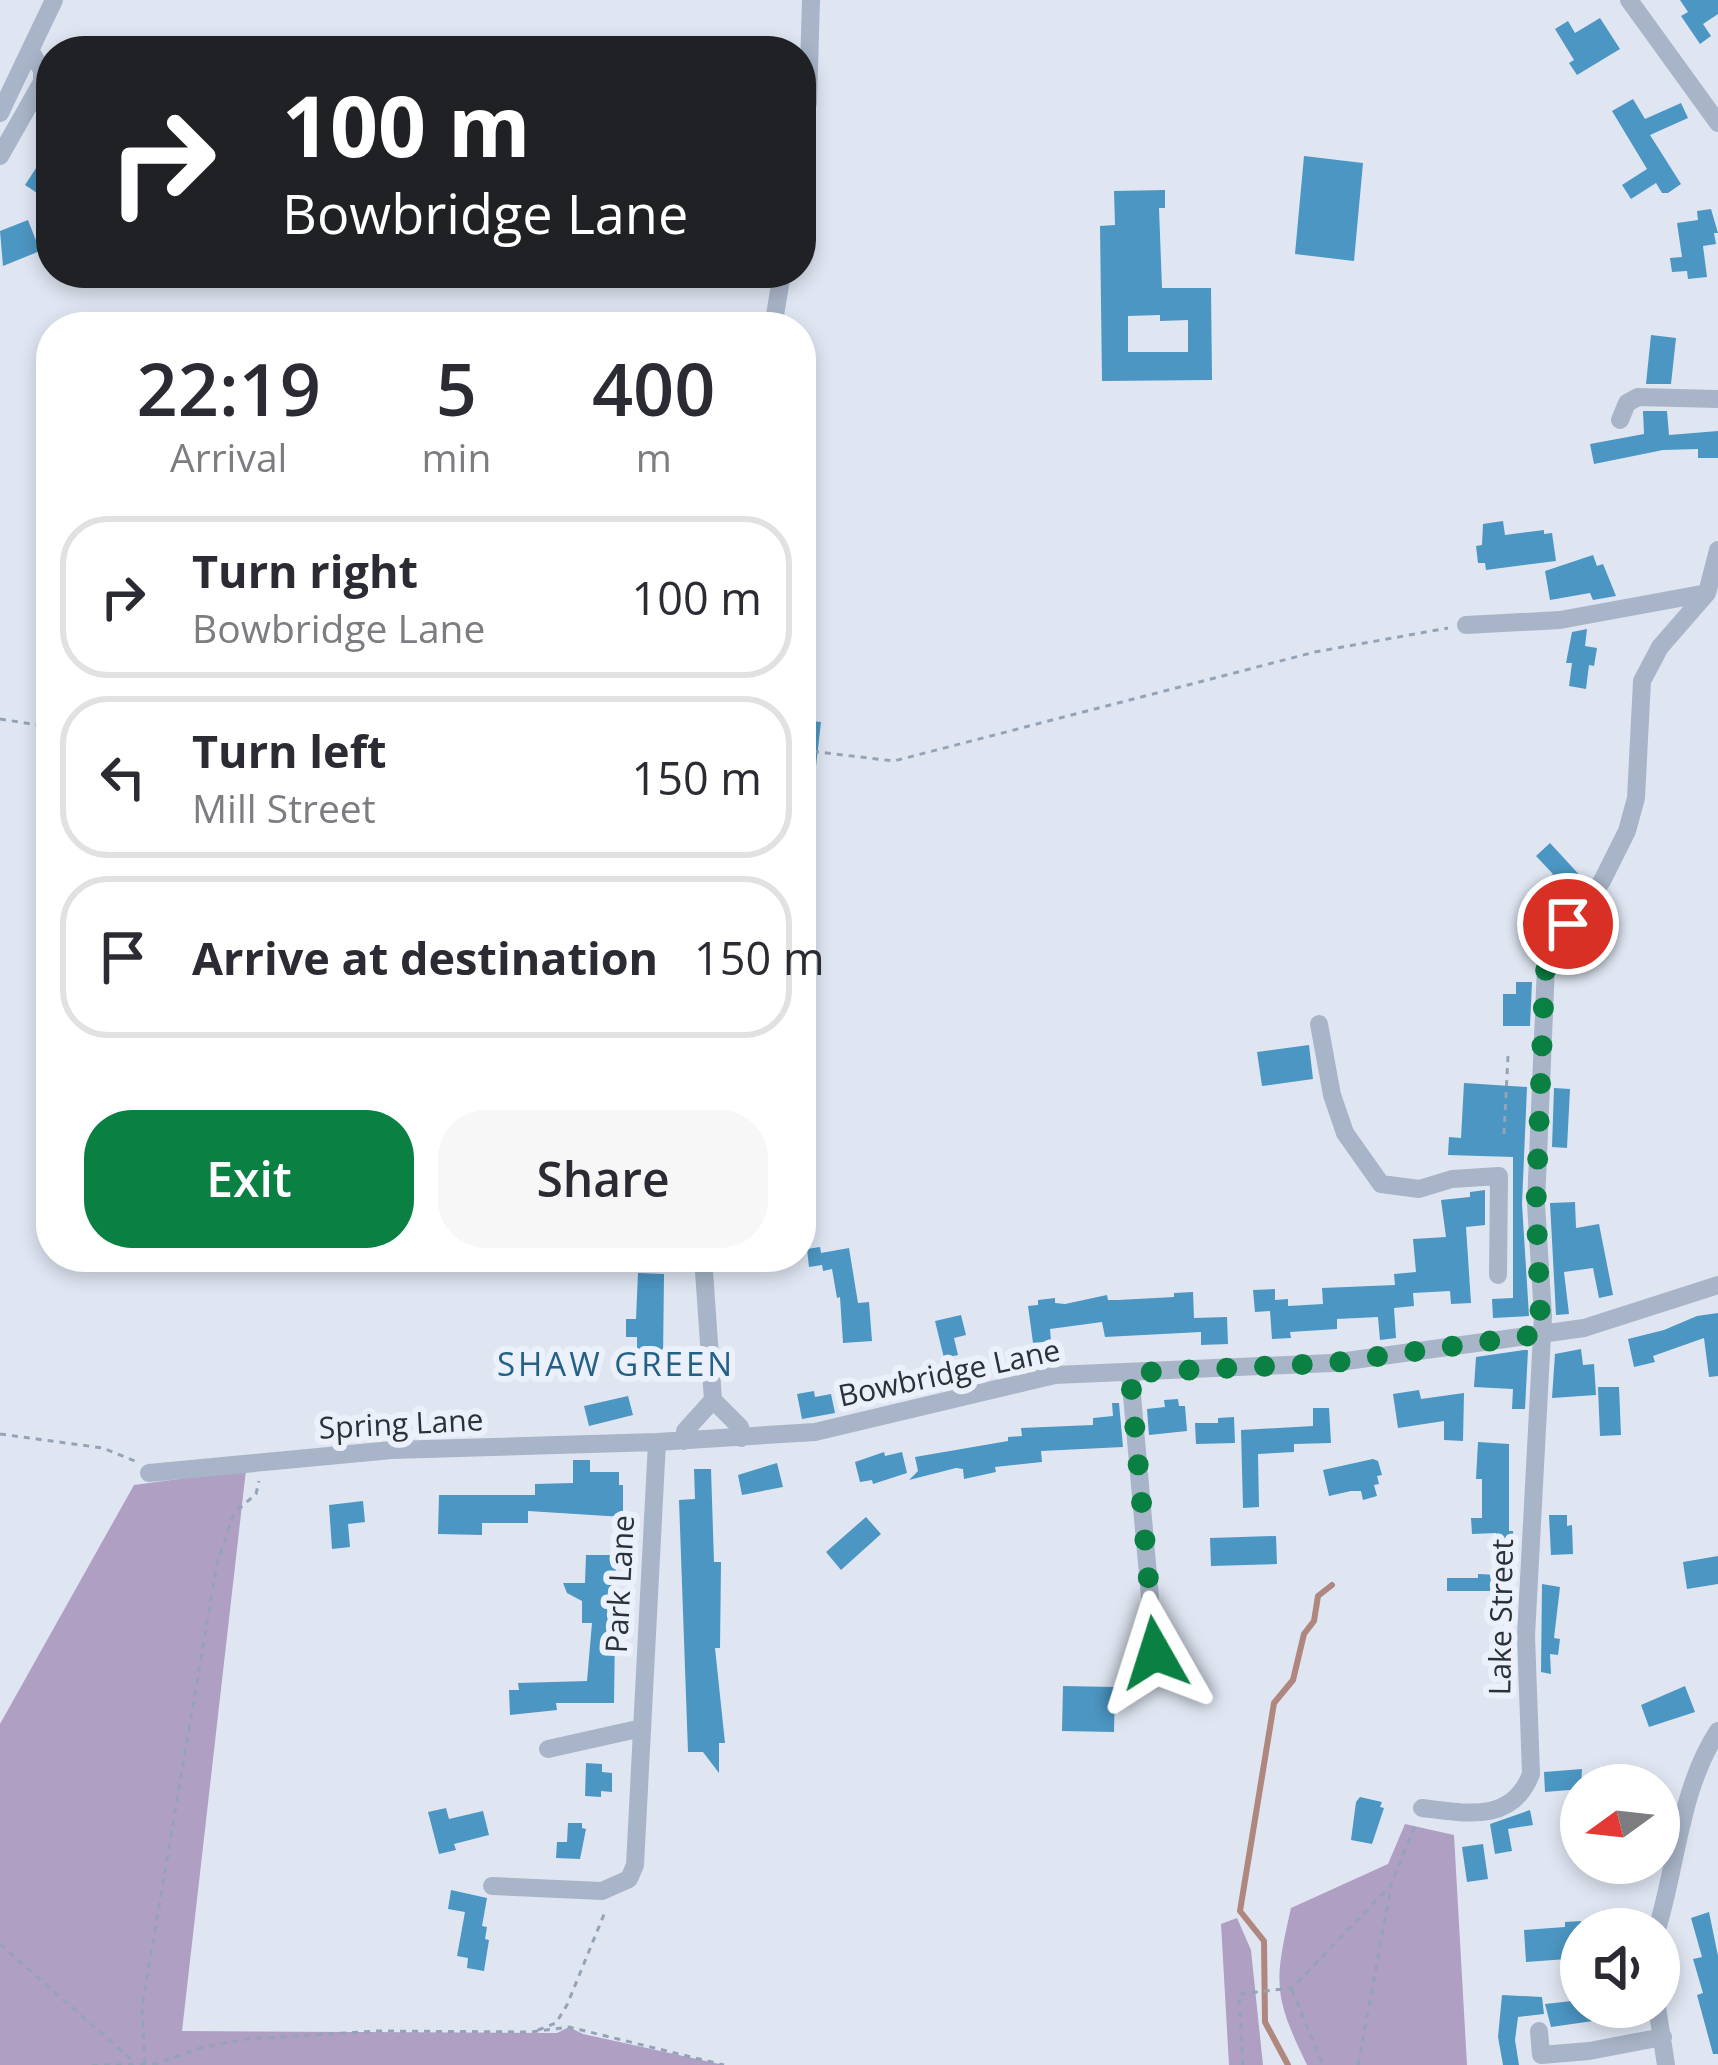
<!DOCTYPE html>
<html lang="en">
<head>
<meta charset="utf-8">
<style>
  :root { --surface:#fff; --page:#f7f7f7; --text:#2b2b33; --muted:#7c7c81; --line:#e1e1e2; --accent:#0b8043 }
  body { margin:0; font-family:"Open Sans",sans-serif; background:var(--page); color:var(--text); height:100vh; display:flex; flex-direction:column; font-size:45px; white-space:nowrap }
  * { box-sizing:border-box; margin:0 }
  p { font-size:39px; color:var(--muted) }
  .icon { flex:none; width:66px; height:66px; fill:none; stroke:currentColor; stroke-width:2; stroke-linecap:round; stroke-linejoin:round }
  .map { position:relative; flex:1; overflow:hidden }
  .panel { position:absolute; left:36px; top:312px; width:780px; height:960px; display:flex; flex-direction:column; background:var(--surface); border-radius:48px; box-shadow:0 6px 18px #0003 }
  .panel>* { flex:none }
  .banner { position:absolute; left:36px; top:36px; width:780px; height:252px; border-radius:48px; box-shadow:0 6px 18px #0003; background:#202124; color:#fff; overflow:hidden }
  .needle { width:78px; rotate:255deg }
  .buttons { position:absolute; left:1560px; top:1764px; display:grid; gap:24px }
  .buttons a { display:grid; place-items:center; width:120px; height:120px; border-radius:50%; background:var(--surface); box-shadow:0 6px 18px #0003; font-size:60px }
  .pin { position:absolute; display:grid; place-items:center; width:102px; height:102px; color:#fff; margin:-51px; border:6px solid #fff; border-radius:50%; box-shadow:0 3px 12px #0007 }
  .me { position:absolute; width:132px; margin:-66px; rotate:354deg; stroke-linejoin:round; filter:drop-shadow(0 0 9px #0008) }
  .turn { display:flex; align-items:center; gap:42px; height:252px; padding:0 48px; font-size:54px }
  .turn .icon { width:156px; height:156px; stroke-width:2.5 }
  .turn b { display:block; font-size:84px; line-height:102px }
  .eta { display:flex; justify-content:space-evenly; align-items:center; height:204px; text-align:center }
  .eta b { font-size:72px; font-weight:600; line-height:84px }
  .button { display:flex; gap:24px; margin-top:auto; padding:24px 48px }
  .button a { flex:1; height:138px; border-radius:48px; background:var(--accent); color:#fff; font-size:48px; font-weight:600; line-height:138px; text-align:center }
  .button a+a { background:var(--page); color:var(--text) }
  ul { padding:0; list-style:none }
  li { display:flex; align-items:center; gap:36px; height:162px; margin:0 24px 18px; padding:0 24px; border:6px solid var(--line); border-radius:48px }
  li div { flex:1 }
  li b { display:block; font-size:45px }
  li em { font-style:normal }
  .map>svg:first-child { display:block }
</style>
</head>
<body>
<div class="map">
<svg width="1718" height="2065" viewBox="0 0 1718 2065">
  <rect width="100%" height="100%" fill="#dfe6f2"/>
  <path fill="#af9fc2" d="M 246,1470 L 182,2031 L 557,2033 L 569,2027 L 583,2034 L 724,2065 L 0,2065 L 0,1724 L 134,1485 Z
    M 1405,1824 L 1454,1835 L 1467,2065 L 1307,2065 C 1273,1995 1274,1983 1291,1908 L 1388,1864 Z
    M 1237,1918 L 1251,1950 L 1263,2065 L 1229,2065 L 1221,1924 Z"/>
  <g fill="none" stroke-linecap="round" stroke-linejoin="round">
    <path stroke="#af877e" stroke-width="6" d="M 1288,2065 L 1265,2022 L 1264,1941 L 1240,1911 L 1274,1703 L 1293,1680 L 1304,1634 L 1314,1621 L 1318,1596 L 1332,1585"/>
  </g>
  <path fill="#4c96c3" fill-rule="evenodd" d="M 1680,0 L 1718,0 L 1718,14 L 1703,24 L 1711,36 L 1700,44 L 1681,16 L 1688,12 Z
    M 1600,18 L 1620,49 L 1577,75 L 1569,63 L 1574,60 L 1555,29 L 1568,21 L 1575,33 Z
    M 1633,99 L 1645,119 L 1681,103 L 1688,118 L 1650,135 L 1681,184 L 1668,193 L 1662,193 L 1656,183 L 1631,199 L 1622,185 L 1647,169 L 1612,111 Z
    M 51,145 L 51,202 L 25,185 Z
    M 1304,156 L 1363,163 L 1354,261 L 1295,254 Z
    M 1165,190 L 1165,208 L 1159,208 L 1162,288 L 1211,288 L 1212,380 L 1102,381 L 1100,226 L 1115,225 L 1114,191 ZM 1160,315 L 1160,321 L 1188,320 L 1188,352 L 1128,352 L 1128,316 Z
    M 1711,209 L 1718,233 L 1714,233 L 1716,244 L 1703,246 L 1707,277 L 1688,279 L 1687,271 L 1672,272 L 1670,258 L 1682,257 L 1677,223 L 1698,220 L 1697,211 Z
    M 28,220 L 40,251 L 3,266 L 0,231 Z
    M 1651,335 L 1676,338 L 1671,384 L 1646,384 Z
    M 1643,411 L 1667,411 L 1669,435 L 1718,431 L 1718,458 L 1698,458 L 1698,449 L 1663,450 L 1594,464 L 1590,444 L 1644,434 Z
    M 1503,521 L 1505,535 L 1544,530 L 1544,534 L 1552,533 L 1556,561 L 1486,570 L 1485,563 L 1478,563 L 1476,546 L 1482,545 L 1483,524 Z
    M 1593,555 L 1597,566 L 1603,564 L 1616,596 L 1593,600 L 1590,593 L 1550,600 L 1545,571 Z
    M 1587,629 L 1585,646 L 1597,648 L 1594,666 L 1589,665 L 1586,689 L 1569,686 L 1572,663 L 1566,663 L 1572,632 Z
    M 801,720 L 821,722 L 811,810 L 801,809 Z
    M 1550,843 L 1585,881 L 1562,912 L 1544,893 L 1547,890 L 1542,885 L 1553,874 L 1536,856 Z
    M 1516,982 L 1532,982 L 1530,1026 L 1503,1026 L 1503,994 L 1516,994 Z
    M 1309,1045 L 1313,1079 L 1262,1086 L 1257,1052 Z
    M 1464,1083 L 1527,1087 L 1522,1204 L 1529,1316 L 1493,1318 L 1492,1299 L 1513,1298 L 1513,1157 L 1448,1155 L 1449,1137 L 1461,1138 Z
    M 1554,1088 L 1570,1089 L 1567,1148 L 1552,1147 Z
    M 1485,1190 L 1485,1225 L 1466,1227 L 1471,1303 L 1451,1304 L 1450,1291 L 1413,1293 L 1414,1306 L 1394,1308 L 1396,1338 L 1380,1340 L 1378,1317 L 1337,1319 L 1337,1329 L 1290,1332 L 1291,1338 L 1272,1339 L 1270,1311 L 1255,1312 L 1253,1290 L 1275,1289 L 1275,1300 L 1288,1299 L 1288,1306 L 1323,1304 L 1322,1288 L 1395,1285 L 1394,1274 L 1416,1272 L 1413,1239 L 1446,1237 L 1441,1200 L 1470,1197 L 1470,1192 Z
    M 1575,1202 L 1576,1228 L 1599,1224 L 1613,1295 L 1599,1298 L 1593,1268 L 1564,1272 L 1569,1314 L 1556,1315 L 1550,1203 Z
    M 820,1247 L 821,1253 L 849,1248 L 858,1303 L 869,1302 L 872,1341 L 843,1343 L 840,1297 L 837,1298 L 832,1269 L 823,1271 L 822,1265 L 809,1267 L 807,1249 Z
    M 638,1273 L 664,1274 L 663,1360 L 637,1360 L 637,1337 L 626,1337 L 626,1319 L 636,1319 Z
    M 1193,1292 L 1194,1318 L 1227,1317 L 1228,1344 L 1201,1345 L 1201,1332 L 1105,1337 L 1102,1322 L 1050,1329 L 1051,1341 L 1033,1343 L 1028,1306 L 1038,1305 L 1038,1300 L 1055,1298 L 1055,1303 L 1065,1304 L 1107,1295 L 1108,1300 L 1118,1300 L 1174,1297 L 1174,1293 Z
    M 1718,1313 L 1718,1376 L 1709,1377 L 1704,1338 L 1653,1356 L 1655,1362 L 1634,1367 L 1628,1339 L 1664,1330 L 1697,1316 Z
    M 961,1315 L 966,1335 L 954,1338 L 958,1355 L 944,1358 L 935,1321 Z
    M 1581,1349 L 1583,1365 L 1594,1364 L 1596,1395 L 1552,1398 L 1555,1354 Z
    M 1524,1350 L 1528,1350 L 1525,1409 L 1512,1409 L 1513,1389 L 1474,1387 L 1476,1357 Z
    M 1598,1387 L 1619,1387 L 1621,1435 L 1600,1436 Z
    M 1419,1390 L 1421,1399 L 1464,1393 L 1463,1441 L 1444,1440 L 1444,1421 L 1398,1428 L 1393,1394 Z
    M 814,1391 L 815,1397 L 831,1394 L 835,1413 L 802,1419 L 797,1394 Z
    M 628,1396 L 633,1415 L 589,1426 L 584,1406 Z
    M 1178,1399 L 1179,1406 L 1185,1406 L 1187,1431 L 1149,1435 L 1147,1409 L 1165,1407 L 1164,1400 Z
    M 1112,1403 L 1119,1403 L 1123,1447 L 1041,1451 L 1042,1462 L 995,1467 L 996,1472 L 964,1479 L 963,1469 L 956,1468 L 909,1480 L 918,1471 L 915,1457 L 1008,1441 L 1008,1437 L 1022,1436 L 1021,1428 L 1093,1425 L 1093,1418 L 1113,1416 Z
    M 1313,1408 L 1329,1408 L 1331,1443 L 1294,1444 L 1294,1452 L 1258,1454 L 1259,1507 L 1243,1508 L 1241,1430 L 1313,1426 Z
    M 1234,1417 L 1235,1443 L 1196,1444 L 1195,1423 L 1218,1423 L 1218,1418 Z
    M 1478,1442 L 1509,1444 L 1509,1531 L 1513,1531 L 1515,1562 L 1498,1563 L 1496,1533 L 1472,1534 L 1471,1518 L 1482,1518 L 1482,1479 L 1476,1479 Z
    M 884,1452 L 885,1456 L 902,1452 L 907,1473 L 873,1484 L 872,1480 L 860,1482 L 855,1462 Z
    M 1373,1459 L 1378,1461 L 1382,1475 L 1377,1476 L 1379,1484 L 1374,1485 L 1377,1496 L 1363,1500 L 1361,1491 L 1351,1491 L 1329,1496 L 1323,1470 Z
    M 573,1460 L 590,1460 L 590,1472 L 619,1472 L 619,1485 L 623,1485 L 623,1517 L 528,1511 L 528,1523 L 482,1523 L 482,1535 L 438,1534 L 439,1495 L 535,1495 L 535,1484 L 573,1483 Z
    M 777,1463 L 783,1487 L 742,1495 L 738,1475 Z
    M 694,1469 L 711,1469 L 714,1562 L 721,1562 L 720,1648 L 715,1648 L 725,1743 L 719,1743 L 719,1773 L 703,1752 L 688,1752 L 679,1500 L 695,1499 Z
    M 363,1501 L 365,1522 L 348,1524 L 350,1547 L 332,1549 L 329,1505 Z
    M 1549,1515 L 1567,1515 L 1567,1526 L 1572,1525 L 1573,1554 L 1551,1555 Z
    M 866,1517 L 881,1534 L 841,1570 L 826,1552 Z
    M 1276,1536 L 1277,1564 L 1211,1566 L 1210,1538 Z
    M 586,1555 L 616,1555 L 614,1703 L 556,1703 L 557,1710 L 510,1715 L 509,1690 L 519,1690 L 518,1683 L 587,1681 L 592,1623 L 582,1623 L 582,1601 L 567,1593 L 563,1583 L 585,1583 Z
    M 1718,1556 L 1718,1584 L 1687,1589 L 1683,1562 Z
    M 1478,1574 L 1501,1575 L 1501,1591 L 1447,1591 L 1447,1578 L 1478,1578 Z
    M 1542,1584 L 1560,1587 L 1554,1638 L 1560,1639 L 1558,1655 L 1550,1654 L 1551,1674 L 1541,1672 Z
    M 1063,1686 L 1115,1687 L 1114,1732 L 1062,1731 Z
    M 1685,1686 L 1695,1712 L 1649,1727 L 1641,1705 Z
    M 586,1763 L 602,1764 L 602,1772 L 612,1773 L 612,1792 L 601,1791 L 601,1797 L 585,1796 Z
    M 1582,1769 L 1581,1789 L 1545,1792 L 1544,1772 Z
    M 1360,1797 L 1382,1802 L 1380,1807 L 1384,1808 L 1372,1844 L 1351,1840 L 1356,1802 Z
    M 446,1808 L 449,1819 L 483,1811 L 489,1835 L 454,1844 L 456,1850 L 439,1854 L 428,1812 Z
    M 1530,1810 L 1533,1825 L 1508,1829 L 1512,1851 L 1495,1854 L 1490,1824 Z
    M 568,1823 L 582,1823 L 582,1828 L 586,1829 L 580,1859 L 556,1858 L 557,1842 L 567,1842 Z
    M 1483,1844 L 1488,1879 L 1467,1882 L 1462,1847 Z
    M 451,1890 L 487,1898 L 482,1926 L 487,1927 L 485,1939 L 489,1940 L 484,1971 L 467,1968 L 468,1958 L 457,1956 L 465,1912 L 448,1909 Z
    M 1709,1912 L 1718,1956 L 1718,2054 L 1713,2054 L 1697,1995 L 1703,1993 L 1693,1959 L 1702,1957 L 1691,1918 Z
    M 1581,1921 L 1581,1958 L 1526,1962 L 1524,1930 L 1565,1927 L 1565,1922 Z
    M 1502,1995 L 1542,1997 L 1544,2014 L 1518,2017 L 1515,2040 L 1519,2065 L 1503,2065 L 1498,2037 Z
    M 1572,2001 L 1581,2002 L 1581,2007 L 1628,2007 L 1628,2016 L 1551,2027 L 1545,2004 Z"/>
  <g fill="none" stroke-linecap="round" stroke-linejoin="round">
    <path stroke="#95a3b7" stroke-width="3" stroke-dasharray="6 6" stroke-linecap="butt" d="M 0,719 L 51,727
      M 801,750 L 894,761 L 1315,652 L 1448,628
      M 1504,1134 L 1508,1056
      M 0,1434 L 103,1448 L 135,1461
      M 0,1944 L 133,2061
      M 1292,1990 L 1323,2065
      M 538,2030 L 556,2023 L 567,2005 L 605,1912
      M 145,2063 L 142,2007 L 217,1564 L 234,1513 L 256,1494 L 259,1481
      M 92,2065 L 156,2064 L 203,2047 L 248,2039 L 377,2031 L 531,2032 L 569,2027 L 724,2065
      M 1243,2065 L 1239,1994 L 1292,1988 L 1391,1885 L 1416,1823
      M 1358,2065 L 1391,1887"/>
    <path stroke="#a8b5c8" stroke-width="18" d="M 1629,0 L 1718,123
      M 0,113 L 54,0
      M 801,143 L 808,102 L 811,0
      M 0,156 L 42,82 L 42,70 L 31,52
      M 773,327 L 782,273
      M 1620,420 L 1627,403 L 1638,397 L 1718,399
      M 1466,625 L 1560,620 L 1707,593
      M 1319,1024 L 1332,1095 L 1345,1133 L 1381,1184 L 1419,1189 L 1452,1179 L 1499,1176 L 1498,1275
      M 1130,1373 L 1155,1653 L 1146,1678
      M 713,1400 L 740,1427 L 742,1438
      M 684,1441 L 685,1431 L 713,1400 L 703,1257
      M 149,1473 L 392,1450 L 657,1442 L 815,1432 L 1055,1375 L 1332,1363 L 1584,1328 L 1718,1285
      M 548,1749 L 642,1728
      M 1422,1808 C 1465,1813 1512,1824 1531,1774 L 1526,1636 L 1543,1316 L 1536,1204 L 1546,966 L 1559,938 L 1602,881 L 1627,831 L 1636,798 L 1642,681 L 1660,647 L 1707,593 L 1718,550
      M 492,1886 L 602,1891 L 629,1879 L 635,1865 L 657,1442
      M 1657,1929 C 1677,1864 1680,1789 1718,1731
      M 1657,2007 L 1666,2065
      M 1539,2031 L 1541,2055 L 1589,2051 L 1663,2037"/>
  </g>
  <g fill="none" stroke-linecap="round" stroke-linejoin="round">
    <path stroke="#0b8043" stroke-width="21" stroke-dasharray="0 37.8" d="M 1155,1653 L 1130,1373 L 1331,1363 L 1541,1334 L 1536,1204 L 1544,992 L 1546,966 L 1568,924"/>
  </g>
  <g text-anchor="middle" dominant-baseline="central" stroke-width="12" stroke-linejoin="round" paint-order="stroke">
    <g font-size="30" fill="#2a3239" stroke="#ecf0fa">
      <text transform="translate(949 1372) rotate(-12)">Bowbridge Lane</text>
      <text transform="translate(401 1423) rotate(-3)">Spring Lane</text>
      <text transform="translate(619 1584) rotate(-87)">Park Lane</text>
      <text transform="translate(1500 1617) rotate(-89)">Lake Street</text>
    </g>
    <g font-size="33" letter-spacing="3" fill="#246186" stroke="#ecf0fa">
      <text x="616" y="1363">SHAW GREEN</text>
    </g>
  </g>
</svg>
<div class="buttons">
<a><svg class="needle" viewBox="-14 -14 28 28"><path d="M0-13l5 13h-10z" fill="#e53935"/><path d="M0 13l5-13h-10z" fill="#7c7c81"/></svg></a>
<a><svg class="icon" aria-label="sound" viewBox="0 0 24 24"><path d="M4 9h4l5-4v14l-5-4H4zM17 9q2 3 0 6"/></svg></a>
</div>
<div class="pin" style="left:1568px;top:924px;background:#d93025"><svg class="icon" aria-label="arrive" viewBox="0 0 24 24"><path d="M6 21V4h12l-3 4 3 4H6"/></svg></div>
<svg class="me" style="left:1155px;top:1653px" viewBox="-20 -20 40 40"><path d="M0-17L14 15 0 8-14 15z" fill="#0b8043" stroke="#fff" stroke-width="4"/></svg>
<div class="banner">
<div class="turn"><svg class="icon" aria-label="right" viewBox="0 0 24 24"><path d="M7 20v-9h11M14 6l5 5-5 5"/></svg><div><b>100 m</b>Bowbridge Lane</div></div>
</div>
<section class="panel">
<div class="eta">
<div><b>22:19</b><p>Arrival</p></div>
<div><b>5</b><p>min</p></div>
<div><b>400</b><p>m</p></div>
</div>
<ul>
<li><svg class="icon" aria-label="right" viewBox="0 0 24 24"><path d="M7 20v-9h11M14 6l5 5-5 5"/></svg><div><b>Turn right</b><p>Bowbridge Lane</p></div><em>100 m</em></li>
<li><svg class="icon" aria-label="left" viewBox="0 0 24 24"><path d="M17 20v-9H6M10 6l-5 5 5 5"/></svg><div><b>Turn left</b><p>Mill Street</p></div><em>150 m</em></li>
<li><svg class="icon" aria-label="arrive" viewBox="0 0 24 24"><path d="M6 21V4h12l-3 4 3 4H6"/></svg><div><b>Arrive at destination</b></div><em>150 m</em></li>
</ul>
<div class="button"><a>Exit</a><a>Share</a></div>
</section>
</div>
</body>
</html>
